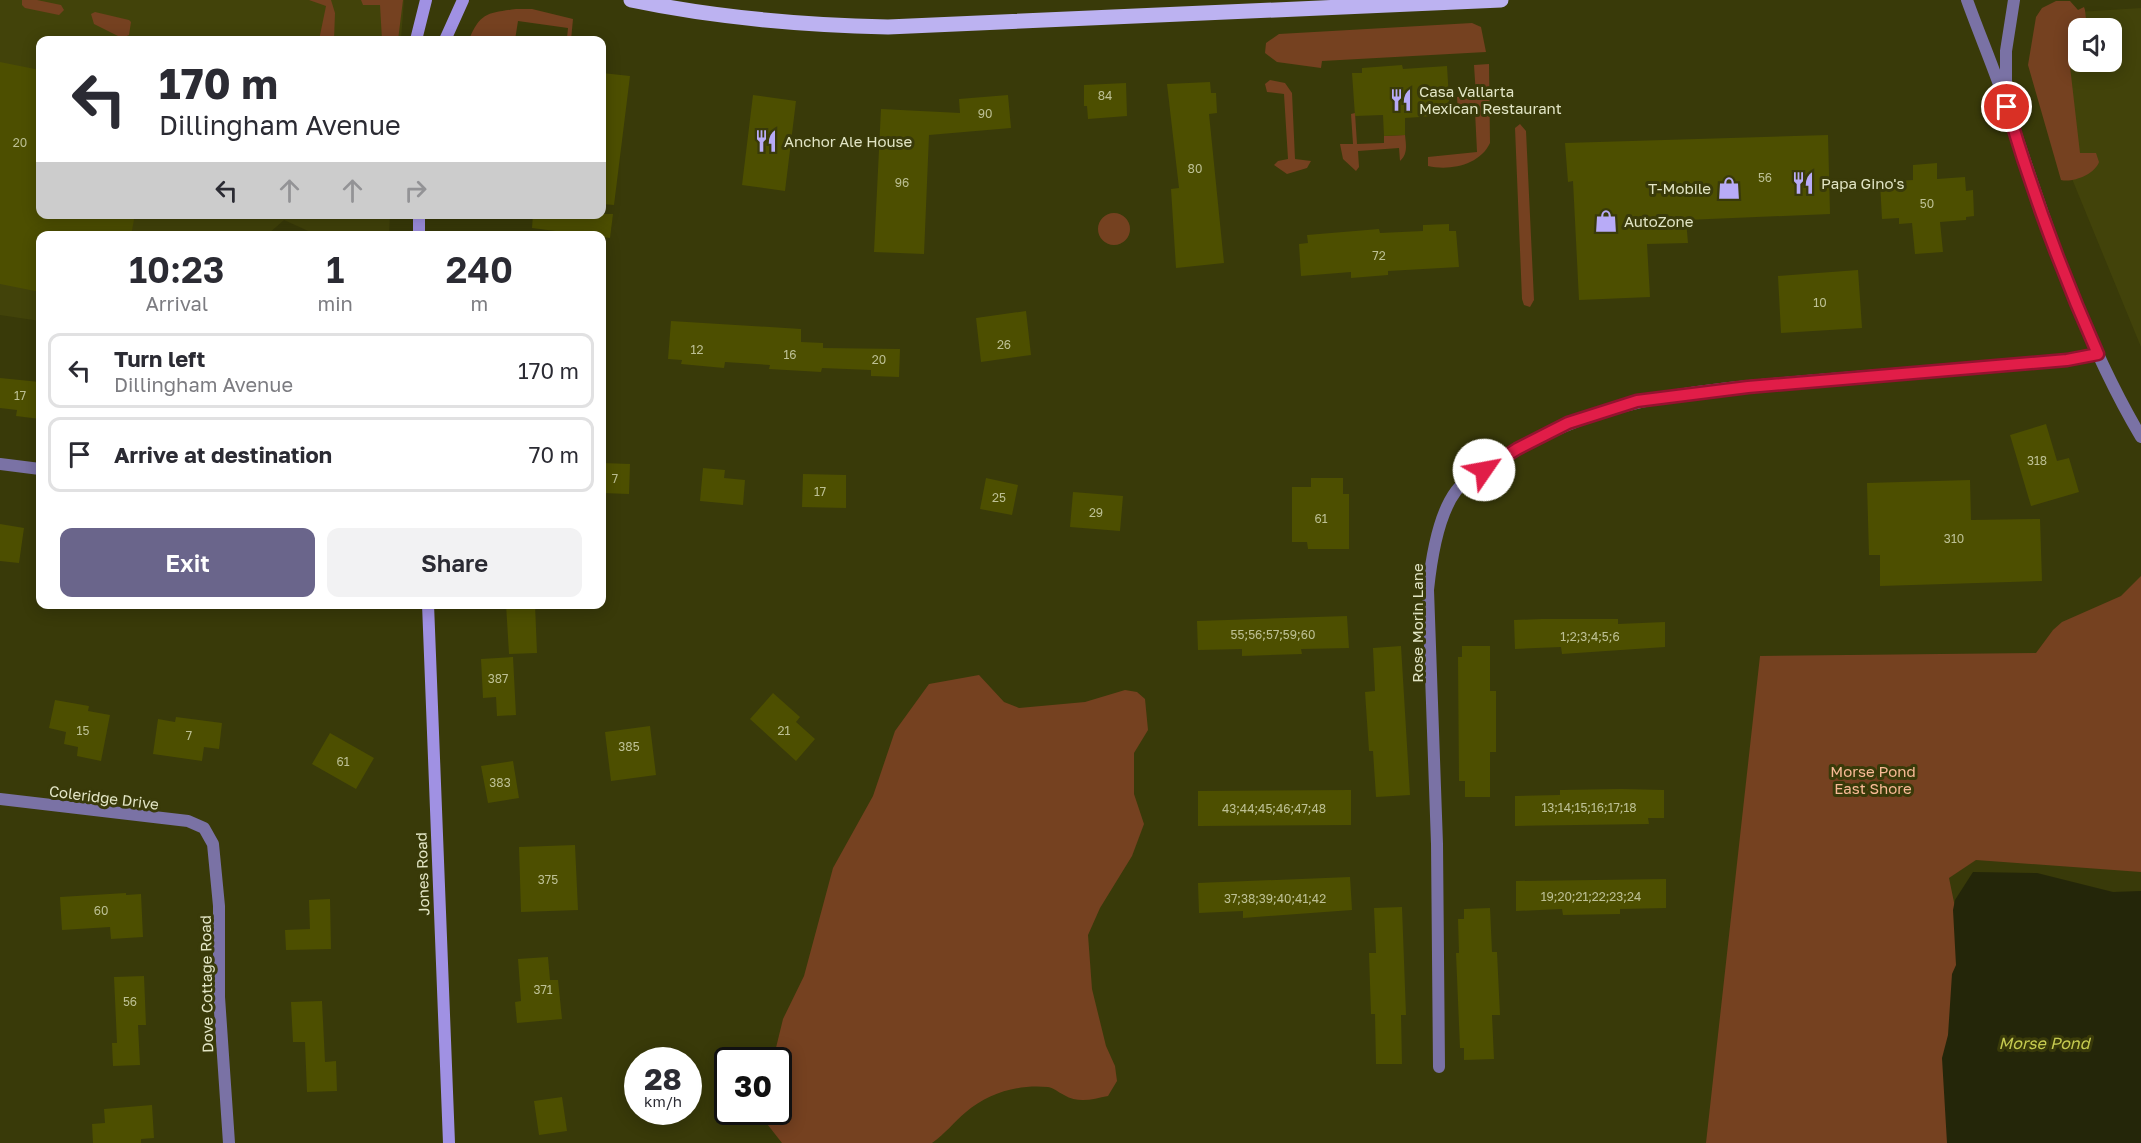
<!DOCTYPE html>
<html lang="en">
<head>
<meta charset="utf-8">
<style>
  :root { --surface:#fff; --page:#f2f2f3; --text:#2b2b33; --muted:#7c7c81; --line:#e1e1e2; --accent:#6a658b }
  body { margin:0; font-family:"Golos Text",sans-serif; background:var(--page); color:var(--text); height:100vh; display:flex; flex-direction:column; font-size:22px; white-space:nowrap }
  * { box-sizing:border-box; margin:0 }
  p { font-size:20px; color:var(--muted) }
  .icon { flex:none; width:33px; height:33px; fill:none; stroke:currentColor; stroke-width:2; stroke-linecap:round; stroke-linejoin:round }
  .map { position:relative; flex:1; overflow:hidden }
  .side { position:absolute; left:36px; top:231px; width:570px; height:378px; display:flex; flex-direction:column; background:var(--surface); border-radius:12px; box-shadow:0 3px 15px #0003 }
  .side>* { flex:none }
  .guide { position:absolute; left:36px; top:36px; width:570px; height:183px; border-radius:12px; box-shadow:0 3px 15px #0003; background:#fff; color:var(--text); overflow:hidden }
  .tools { position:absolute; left:2068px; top:18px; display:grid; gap:12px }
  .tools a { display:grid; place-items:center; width:54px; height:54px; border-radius:12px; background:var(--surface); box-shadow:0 3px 15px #0003; font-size:30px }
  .speed { position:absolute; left:624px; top:1047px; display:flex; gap:12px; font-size:30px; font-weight:700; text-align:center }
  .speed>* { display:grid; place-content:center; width:78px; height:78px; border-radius:50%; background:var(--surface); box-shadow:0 3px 15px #0003; line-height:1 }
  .speed small { font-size:15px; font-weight:400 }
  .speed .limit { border:3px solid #111; border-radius:9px; background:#fff; color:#111 }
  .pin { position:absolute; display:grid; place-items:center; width:51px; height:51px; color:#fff; margin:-26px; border:3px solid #fff; border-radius:50%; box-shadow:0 2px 6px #0007 }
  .me { position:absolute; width:66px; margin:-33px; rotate:57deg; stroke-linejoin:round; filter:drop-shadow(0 0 4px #0008) }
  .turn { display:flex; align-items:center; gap:21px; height:126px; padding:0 24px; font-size:27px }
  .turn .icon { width:78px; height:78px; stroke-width:2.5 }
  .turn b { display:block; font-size:42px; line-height:51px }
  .lanes { display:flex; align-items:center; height:57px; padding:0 24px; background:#0003; justify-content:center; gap:30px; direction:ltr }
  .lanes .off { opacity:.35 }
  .eta { display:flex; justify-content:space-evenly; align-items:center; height:102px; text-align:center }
  .eta b { font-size:36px; font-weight:600; line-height:42px }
  .primary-button { display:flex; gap:12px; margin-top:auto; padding:12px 24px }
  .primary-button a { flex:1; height:69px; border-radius:12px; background:var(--accent); color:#fff; font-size:24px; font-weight:600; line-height:69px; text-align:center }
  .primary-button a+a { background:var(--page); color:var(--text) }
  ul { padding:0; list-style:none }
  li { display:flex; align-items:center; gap:18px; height:75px; margin:0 12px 9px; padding:0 12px; border:3px solid var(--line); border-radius:12px }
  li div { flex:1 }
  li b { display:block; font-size:22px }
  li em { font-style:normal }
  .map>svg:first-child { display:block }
</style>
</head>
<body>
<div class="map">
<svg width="2141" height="1143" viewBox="0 0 2141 1143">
  <rect width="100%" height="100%" fill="#393a09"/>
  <path fill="#42430a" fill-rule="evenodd" d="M 0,0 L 404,0 L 401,40 L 40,40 L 40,214 L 390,215 L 389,235 L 317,235 L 284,220 L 267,235 L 40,236 L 40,321 L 0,315 Z
    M 2141,8 L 2141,347 L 2068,169 L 2046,14 ZM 2079,28 L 2112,28 L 2112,62 L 2079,62 Z"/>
  <path fill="#754120" d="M 22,0 L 37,0 L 61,5 L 64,10 L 59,15 L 25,8 L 22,5 Z
    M 309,0 L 331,0 L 335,13 L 334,40 L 319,40 L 326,6 Z
    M 361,0 L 403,0 L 398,40 L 382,40 L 380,5 L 363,5 Z
    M 2056,1 L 2070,1 L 2078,10 L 2084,7 L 2085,10 L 2087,28 L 2079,28 L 2079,48 L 2068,49 L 2080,153 L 2096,153 L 2099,162 C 2095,174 2073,183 2061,180 L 2028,65 L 2036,17 L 2042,8 Z
    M 516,9 L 532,9 L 573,19 L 571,40 L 567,38 L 568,28 L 518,21 L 515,40 L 469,40 C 480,12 489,13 516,9 Z
    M 95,12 L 129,20 L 131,22 L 129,35 L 122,38 L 94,24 L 91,14 Z
    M 1472,23 L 1481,27 L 1486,52 L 1322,61 L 1321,68 L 1277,62 L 1265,53 L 1266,43 L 1279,34 Z
    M 1489,64 L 1490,143 C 1480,165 1450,171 1428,166 L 1428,157 L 1477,152 L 1475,111 L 1458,112 L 1457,97 L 1476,96 L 1474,65 Z
    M 1270,80 L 1285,83 L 1292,93 L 1295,159 L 1311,161 L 1307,168 L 1287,174 L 1274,165 L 1278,161 L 1288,159 L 1284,94 L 1267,92 L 1265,84 Z
    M 1355,113 L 1357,144 L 1384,143 L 1384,136 L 1405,135 C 1406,145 1408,154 1400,161 L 1399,148 L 1358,151 L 1359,167 L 1356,171 L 1343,159 L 1340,144 L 1353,144 L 1351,114 Z
    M 1520,124 L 1526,131 L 1534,300 L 1530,307 L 1524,305 L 1522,299 L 1515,128 Z
    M1098 229a16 16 0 1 1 32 0a16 16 0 1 1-32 0Z
    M 2141,576 L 2141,872 L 1976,860 L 1949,878 L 1962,941 L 1986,1143 L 1706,1143 L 1760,656 L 2036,653 L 2053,630 L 2062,622 L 2121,596 Z
    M 979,675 L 1004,702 L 1019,708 L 1085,702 L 1125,690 L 1137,692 L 1145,699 L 1148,730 L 1134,753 L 1134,794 L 1144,824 L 1132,856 L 1100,908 L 1088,935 L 1092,989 L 1106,1046 L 1115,1066 L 1117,1081 L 1108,1096 C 1093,1099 1079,1104 1064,1095 C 1058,1092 1054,1088 1048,1087 C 1019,1084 988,1093 966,1112 C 954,1122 945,1134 932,1143 L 782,1143 L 764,1120 L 765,1112 L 778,1112 L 778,1060 L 773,1060 L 783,1019 L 804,976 L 833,868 L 873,796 L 895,731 L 929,684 Z"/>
  <path fill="#242609" d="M 1973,872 L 2037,873 L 2113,892 L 2141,891 L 2141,1143 L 1947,1143 L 1942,1058 L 1948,1035 L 1952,974 L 1956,965 L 1953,910 L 1955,900 Z"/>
  <path fill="#4d4f00" d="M 0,62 L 40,70 L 40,214 L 135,214 L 131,236 L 40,236 L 40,292 L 0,284 Z
    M 1402,65 L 1403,69 L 1447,66 L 1450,115 L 1405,118 L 1405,135 L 1384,136 L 1383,115 L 1355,116 L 1352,73 L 1362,73 L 1362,68 Z
    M 602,73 L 630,76 L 614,205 L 602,204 Z
    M 1210,82 L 1211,93 L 1216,93 L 1217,113 L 1209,114 L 1224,263 L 1176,268 L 1171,189 L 1179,188 L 1167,84 Z
    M 1126,83 L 1127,116 L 1088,119 L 1087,106 L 1084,106 L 1084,85 Z
    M 753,95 L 796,101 L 785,191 L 742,185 Z
    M 1008,95 L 1011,128 L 929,135 L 924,254 L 874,252 L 881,109 L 960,113 L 959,99 Z
    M 1828,135 L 1830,214 L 1686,220 L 1688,243 L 1647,244 L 1650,297 L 1579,300 L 1573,181 L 1568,182 L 1565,143 Z
    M 1937,163 L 1937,179 L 1965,177 L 1966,191 L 1973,190 L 1974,216 L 1966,217 L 1966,220 L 1940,222 L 1943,252 L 1915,254 L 1912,223 L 1899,224 L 1899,218 L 1882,219 L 1880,182 L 1913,180 L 1913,165 Z
    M 533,214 L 613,214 L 610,238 L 532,228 Z
    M 1449,224 L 1449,231 L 1456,231 L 1459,267 L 1388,271 L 1388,275 L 1351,278 L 1351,272 L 1301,276 L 1299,244 L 1308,243 L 1307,235 L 1379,229 L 1380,233 L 1423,231 L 1423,225 Z
    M 1858,270 L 1862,328 L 1781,333 L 1778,276 Z
    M 1026,311 L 1031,355 L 981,362 L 976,318 Z
    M 671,321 L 801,329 L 801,342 L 823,343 L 823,348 L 900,349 L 899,377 L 871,376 L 871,370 L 822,368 L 821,372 L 769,369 L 770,365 L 725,362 L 724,368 L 681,364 L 682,360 L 668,359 Z
    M 0,378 L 40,382 L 40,419 L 16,416 L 17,410 L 0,408 Z
    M 2046,424 L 2057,461 L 2069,458 L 2079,492 L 2031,506 L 2010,435 Z
    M 602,463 L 630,464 L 629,494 L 602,493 Z
    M 703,468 L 725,470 L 724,478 L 745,480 L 743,505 L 700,501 Z
    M 803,474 L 846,475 L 846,508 L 802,507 Z
    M 986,478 L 1018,485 L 1012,515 L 980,509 Z
    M 1311,478 L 1343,478 L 1343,494 L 1349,494 L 1349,549 L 1308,549 L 1307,542 L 1292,542 L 1292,487 L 1311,487 Z
    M 1970,480 L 1971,520 L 2040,519 L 2042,581 L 1880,586 L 1880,555 L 1869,555 L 1867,483 Z
    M 1073,492 L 1123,496 L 1120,531 L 1070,527 Z
    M 0,524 L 24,528 L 19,563 L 0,561 Z
    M 506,604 L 535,604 L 537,653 L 509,654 Z
    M 1347,616 L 1349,648 L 1301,649 L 1302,654 L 1242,656 L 1242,649 L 1198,650 L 1197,621 Z
    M 1542,619 L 1618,619 L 1618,624 L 1665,622 L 1665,647 L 1562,654 L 1561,647 L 1515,649 L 1514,620 Z
    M 1401,646 L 1410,795 L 1376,797 L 1373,751 L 1369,751 L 1365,692 L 1375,691 L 1373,648 Z
    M 1462,646 L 1490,646 L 1490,691 L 1496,691 L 1496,752 L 1490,752 L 1490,797 L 1465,797 L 1465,781 L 1459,781 L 1458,657 L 1462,657 Z
    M 513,657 L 516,715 L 497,716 L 496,697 L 483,698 L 481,659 Z
    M 773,693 L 800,717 L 796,722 L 815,739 L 796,761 L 750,719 Z
    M 55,700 L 89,706 L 88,711 L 110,715 L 101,761 L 77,756 L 78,747 L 64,744 L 66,732 L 49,728 Z
    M 176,717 L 222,723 L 219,749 L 204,747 L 202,761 L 153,754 L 158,719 L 175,722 Z
    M 650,726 L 656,775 L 611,781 L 605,732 Z
    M 330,733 L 374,758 L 356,789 L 312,764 Z
    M 513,761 L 519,798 L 488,803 L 481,766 Z
    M 1621,789 L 1664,790 L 1664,818 L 1648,818 L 1649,824 L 1515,826 L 1515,796 L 1560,795 L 1560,790 Z
    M 1351,790 L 1351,825 L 1198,826 L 1198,791 Z
    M 575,845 L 578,910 L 521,912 L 519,847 Z
    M 1350,877 L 1352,910 L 1243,918 L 1243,911 L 1199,913 L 1198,883 Z
    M 1666,879 L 1666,908 L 1620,909 L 1620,914 L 1563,915 L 1562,909 L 1516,911 L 1516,881 Z
    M 126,893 L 126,895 L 141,894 L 143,937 L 111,939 L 110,927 L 62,930 L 60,897 Z
    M 330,899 L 331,949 L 286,950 L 285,930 L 310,929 L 309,900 Z
    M 1402,907 L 1406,1015 L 1401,1015 L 1402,1064 L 1376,1064 L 1375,1014 L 1371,1014 L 1369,953 L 1376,953 L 1374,908 Z
    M 1490,908 L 1492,952 L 1497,952 L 1500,1015 L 1492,1015 L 1494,1059 L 1464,1060 L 1464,1048 L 1460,1048 L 1456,953 L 1459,953 L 1458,919 L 1464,919 L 1464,909 Z
    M 548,957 L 550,980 L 558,980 L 562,1019 L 517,1023 L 515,1002 L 521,1001 L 518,959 Z
    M 144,976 L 146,1025 L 138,1025 L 140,1065 L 113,1066 L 112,1043 L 117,1043 L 114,977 Z
    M 322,1001 L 325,1062 L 336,1061 L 337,1091 L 307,1092 L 305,1042 L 293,1042 L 291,1002 Z
    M 562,1097 L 567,1131 L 539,1135 L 534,1101 Z
    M 152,1105 L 154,1138 L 141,1139 L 141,1143 L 93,1143 L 92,1124 L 105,1123 L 104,1109 Z"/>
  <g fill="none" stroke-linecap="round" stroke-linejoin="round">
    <path stroke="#7a72a5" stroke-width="12" d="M 1967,0 C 1980,36 1995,71 2007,107 C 2045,220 2080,334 2141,437
      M 2006,94 L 2006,51 L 2014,0
      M 0,464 L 40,469
      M 0,799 L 188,821 L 204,828 L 213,844 L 219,906 L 219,997 L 229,1143
      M 1439,1067 L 1437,844 L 1428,590 C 1431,561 1438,515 1456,491 C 1466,478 1484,470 1497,462 C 1605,392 1708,390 1831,379 C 1910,373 1988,366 2067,360 L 2098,354"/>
    <path stroke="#a091e3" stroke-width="12" d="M 416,40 L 426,0
      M 445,40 L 463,0
      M 419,236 L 419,214
      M 428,604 L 449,1143"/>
    <path stroke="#bcb2f1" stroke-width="15" d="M 631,0 C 716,18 801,25 888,27 L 1501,0"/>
  </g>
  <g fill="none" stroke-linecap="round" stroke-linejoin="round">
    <g stroke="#92132f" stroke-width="15">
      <path id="route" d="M 1484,470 L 1517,449 L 1568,423 L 1637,401 L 1748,387 L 2067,360 L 2098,354 C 2062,273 2032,192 2007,107"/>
    </g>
    <use href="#route" stroke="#e11d48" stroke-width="10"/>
  </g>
  <defs>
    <g id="restaurant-bare" transform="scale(1.8)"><path d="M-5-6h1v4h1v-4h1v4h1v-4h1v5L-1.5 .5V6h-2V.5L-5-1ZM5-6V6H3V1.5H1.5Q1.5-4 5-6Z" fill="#b8abf7" stroke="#393a09" stroke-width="2.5" paint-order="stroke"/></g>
    <g id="shop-bare" transform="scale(1.8)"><path d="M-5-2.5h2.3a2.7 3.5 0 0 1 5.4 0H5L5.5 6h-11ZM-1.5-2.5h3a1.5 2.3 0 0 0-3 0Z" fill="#b8abf7" stroke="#393a09" stroke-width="2.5" paint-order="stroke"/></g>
  </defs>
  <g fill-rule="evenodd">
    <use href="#restaurant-bare" x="1401" y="100"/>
    <use href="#restaurant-bare" x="766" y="141"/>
    <use href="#restaurant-bare" x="1803" y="183"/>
    <use href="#shop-bare" x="1729" y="188"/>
    <use href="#shop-bare" x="1606" y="221"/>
  </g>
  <g text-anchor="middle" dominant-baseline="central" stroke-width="6" stroke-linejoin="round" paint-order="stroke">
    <g font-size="12" fill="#bdc094">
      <text x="1105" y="95">84</text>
      <text x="985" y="113">90</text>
      <text x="20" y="142">20</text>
      <text x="1195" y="168">80</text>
      <text x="1765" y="177">56</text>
      <text x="902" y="182">96</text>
      <text x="1927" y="203">50</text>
      <text x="1379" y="255">72</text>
      <text x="1820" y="302">10</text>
      <text x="1004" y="344">26</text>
      <text x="697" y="349">12</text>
      <text x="790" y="354">16</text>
      <text x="879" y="359">20</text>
      <text x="20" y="395">17</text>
      <text x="2037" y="460">318</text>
      <text x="615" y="478">7</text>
      <text x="820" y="491">17</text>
      <text x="999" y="497">25</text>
      <text x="1096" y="512">29</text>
      <text x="1321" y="518">61</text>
      <text x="1954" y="538">310</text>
      <text x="1273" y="634">55;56;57;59;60</text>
      <text x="1590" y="636">1;2;3;4;5;6</text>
      <text x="498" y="678">387</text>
      <text x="83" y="730">15</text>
      <text x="784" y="730">21</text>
      <text x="189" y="735">7</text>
      <text x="629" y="746">385</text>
      <text x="343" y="761">61</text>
      <text x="500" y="782">383</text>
      <text x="1589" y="807">13;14;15;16;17;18</text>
      <text x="1274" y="808">43;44;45;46;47;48</text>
      <text x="548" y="879">375</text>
      <text x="1591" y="896">19;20;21;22;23;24</text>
      <text x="1275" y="898">37;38;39;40;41;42</text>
      <text x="101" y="910">60</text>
      <text x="543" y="989">371</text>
      <text x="130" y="1001">56</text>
    </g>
    <g font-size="15" fill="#e2e5c5" stroke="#393a09" text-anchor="start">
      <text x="1419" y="91">Casa Vallarta<tspan x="1419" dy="17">Mexican Restaurant</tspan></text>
      <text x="784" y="141">Anchor Ale House</text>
      <text x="1821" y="183">Papa Gino's</text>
      <text x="1711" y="188" text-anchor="end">T-Mobile</text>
      <text x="1624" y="221">AutoZone</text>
    </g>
    <g font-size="15" fill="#e2e5c5" stroke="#393a09">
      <text transform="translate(1417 623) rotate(-90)">Rose Morin Lane</text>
      <text transform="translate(104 797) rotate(7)">Coleridge Drive</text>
      <text transform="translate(422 874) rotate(-92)">Jones Road</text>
      <text transform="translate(206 984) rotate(-91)">Dove Cottage Road</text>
    </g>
    <g font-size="15" fill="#f8ba96" stroke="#393a09">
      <text x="1873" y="771">Morse Pond<tspan x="1873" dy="17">East Shore</tspan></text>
    </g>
    <g font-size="16" font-style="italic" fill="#c5ca50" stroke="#393a09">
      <text x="2044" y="1043">Morse Pond</text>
    </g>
  </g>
</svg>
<div class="tools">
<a><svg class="icon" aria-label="sound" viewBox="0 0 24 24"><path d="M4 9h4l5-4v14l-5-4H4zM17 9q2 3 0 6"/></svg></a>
</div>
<div class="speed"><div>28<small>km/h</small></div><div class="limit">30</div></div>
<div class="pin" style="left:2007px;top:107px;background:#d93025"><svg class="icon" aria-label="arrive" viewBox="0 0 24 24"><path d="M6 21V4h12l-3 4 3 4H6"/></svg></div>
<svg class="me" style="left:1484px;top:470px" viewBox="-20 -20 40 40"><circle r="19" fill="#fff"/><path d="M0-13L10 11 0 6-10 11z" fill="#e11d48"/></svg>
<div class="guide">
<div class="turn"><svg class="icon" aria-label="left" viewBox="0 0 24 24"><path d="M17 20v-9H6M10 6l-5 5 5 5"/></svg><div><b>170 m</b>Dillingham Avenue</div></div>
<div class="lanes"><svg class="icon" aria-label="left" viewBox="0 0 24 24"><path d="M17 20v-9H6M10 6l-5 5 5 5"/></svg><svg class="icon off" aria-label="ahead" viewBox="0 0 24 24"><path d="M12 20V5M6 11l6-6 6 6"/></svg><svg class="icon off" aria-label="ahead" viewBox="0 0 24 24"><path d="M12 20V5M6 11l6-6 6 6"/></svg><svg class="icon off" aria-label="right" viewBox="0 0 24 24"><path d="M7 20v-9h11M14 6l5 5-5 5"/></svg></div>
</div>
<section class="side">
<div class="eta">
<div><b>10:23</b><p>Arrival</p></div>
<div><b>1</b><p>min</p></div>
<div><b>240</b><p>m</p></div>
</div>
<ul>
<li><svg class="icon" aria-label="left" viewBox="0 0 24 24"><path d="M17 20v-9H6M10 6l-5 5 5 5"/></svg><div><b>Turn left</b><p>Dillingham Avenue</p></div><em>170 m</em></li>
<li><svg class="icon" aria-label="arrive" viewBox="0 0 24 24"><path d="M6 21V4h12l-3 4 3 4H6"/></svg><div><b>Arrive at destination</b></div><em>70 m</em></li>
</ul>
<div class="primary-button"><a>Exit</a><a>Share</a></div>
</section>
</div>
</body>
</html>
